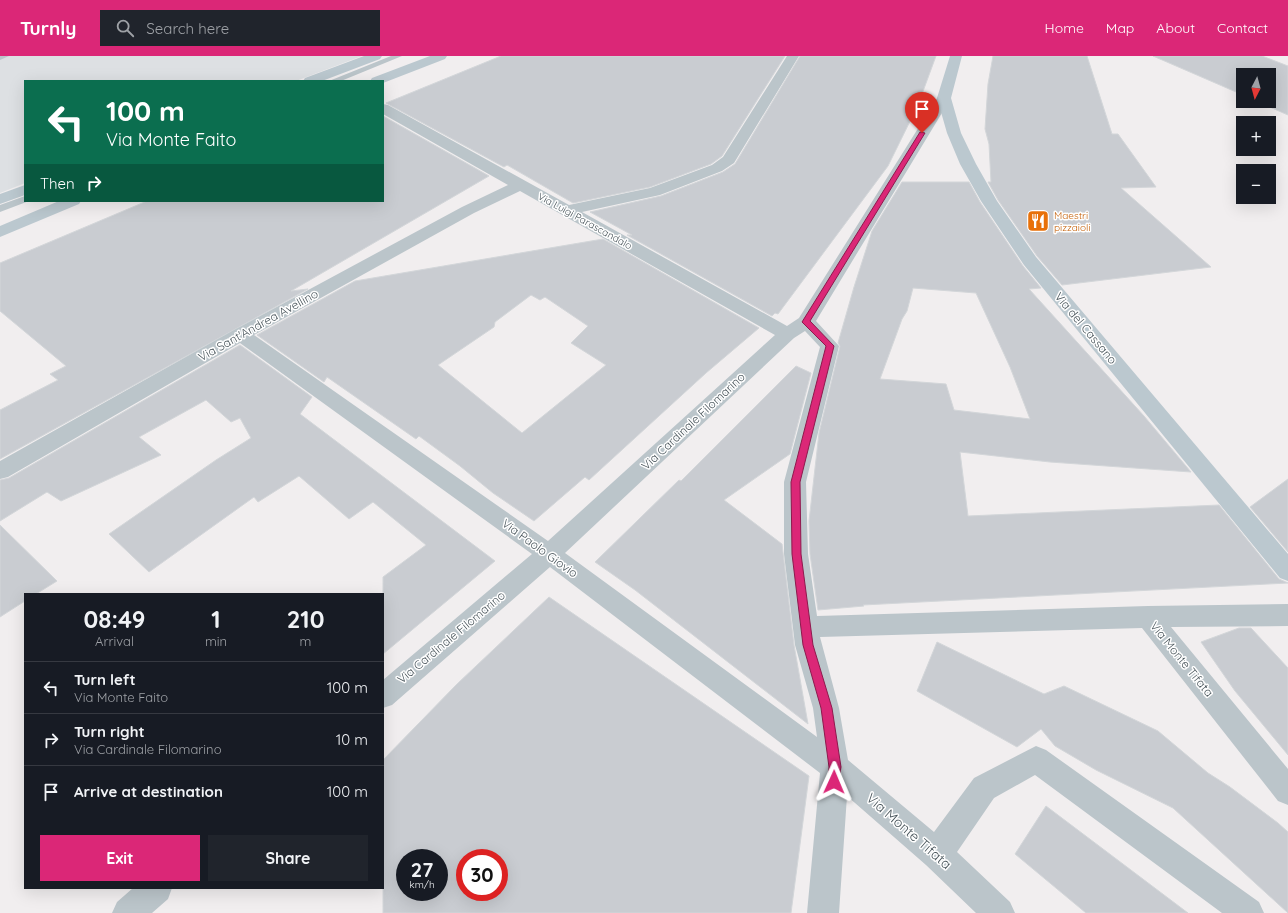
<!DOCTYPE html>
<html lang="en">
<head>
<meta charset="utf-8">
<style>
  :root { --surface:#171b24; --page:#20242c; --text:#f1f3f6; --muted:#9ea1a6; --line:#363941; --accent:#db2777 }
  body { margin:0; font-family:Quicksand,sans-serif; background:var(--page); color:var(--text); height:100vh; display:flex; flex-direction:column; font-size:15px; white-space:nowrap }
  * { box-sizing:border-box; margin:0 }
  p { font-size:13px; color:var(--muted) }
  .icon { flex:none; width:22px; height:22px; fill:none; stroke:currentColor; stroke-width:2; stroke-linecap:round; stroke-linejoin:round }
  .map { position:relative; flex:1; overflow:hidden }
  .panel { position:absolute; left:24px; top:537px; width:360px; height:296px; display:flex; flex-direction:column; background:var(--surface); border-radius:0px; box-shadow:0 4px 16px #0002 }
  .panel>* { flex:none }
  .hud { position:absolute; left:24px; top:24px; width:360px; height:122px; border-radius:0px; box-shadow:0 4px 16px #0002; background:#0b6e4f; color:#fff; overflow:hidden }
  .needle { width:26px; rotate:186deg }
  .controls { position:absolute; left:1236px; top:12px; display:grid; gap:8px }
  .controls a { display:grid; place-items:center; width:40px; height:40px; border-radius:0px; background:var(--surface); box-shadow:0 4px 16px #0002; font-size:20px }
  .speed { position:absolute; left:396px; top:793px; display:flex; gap:8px; font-size:20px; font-weight:700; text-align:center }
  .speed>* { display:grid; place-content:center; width:52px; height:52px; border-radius:50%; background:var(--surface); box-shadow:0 4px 16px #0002; line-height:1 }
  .speed small { font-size:10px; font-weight:400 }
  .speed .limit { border:6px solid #d22; background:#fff; color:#111 }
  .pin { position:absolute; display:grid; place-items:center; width:34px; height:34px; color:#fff; margin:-41px -17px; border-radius:50% 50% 50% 0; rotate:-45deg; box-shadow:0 0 4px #0007 }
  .pin .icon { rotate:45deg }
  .me { position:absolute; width:44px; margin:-22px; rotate:1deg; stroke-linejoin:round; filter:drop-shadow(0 0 3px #0008) }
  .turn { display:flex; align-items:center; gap:14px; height:84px; padding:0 16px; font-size:18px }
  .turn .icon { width:52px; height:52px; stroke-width:2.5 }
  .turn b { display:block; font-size:28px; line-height:34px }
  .then { display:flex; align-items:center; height:38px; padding:0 16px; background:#0003; gap:8px; font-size:15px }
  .eta { display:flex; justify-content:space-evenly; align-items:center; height:68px; text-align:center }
  .eta b { font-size:24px; font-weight:700; line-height:28px }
  .cta { display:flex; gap:8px; margin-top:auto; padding:8px 16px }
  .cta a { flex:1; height:46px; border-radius:0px; background:var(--accent); color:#fff; font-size:16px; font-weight:700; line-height:46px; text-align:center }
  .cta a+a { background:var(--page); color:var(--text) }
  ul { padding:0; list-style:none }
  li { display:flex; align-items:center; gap:12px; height:52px; padding:0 16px; border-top:1px solid var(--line) }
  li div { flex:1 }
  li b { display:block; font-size:15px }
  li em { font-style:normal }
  header { display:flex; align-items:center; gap:24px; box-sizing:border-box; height:56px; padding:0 20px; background:var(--accent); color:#fff }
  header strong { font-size:19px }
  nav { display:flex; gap:22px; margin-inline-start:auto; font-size:14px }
  .search { width:280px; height:36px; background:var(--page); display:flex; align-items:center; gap:10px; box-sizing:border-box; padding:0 14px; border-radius:0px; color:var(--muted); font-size:15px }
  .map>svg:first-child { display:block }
</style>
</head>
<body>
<header>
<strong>Turnly</strong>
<div class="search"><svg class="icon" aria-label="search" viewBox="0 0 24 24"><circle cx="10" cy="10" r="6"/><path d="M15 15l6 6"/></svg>Search here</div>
<nav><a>Home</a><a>Map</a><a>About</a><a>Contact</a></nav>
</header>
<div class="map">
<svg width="1288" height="857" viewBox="0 0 1288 857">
  <rect width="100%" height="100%" fill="#f1eeef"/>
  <path fill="#dde0e3" d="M 0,0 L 362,0 L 296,25 L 25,25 L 25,127 L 0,137 Z"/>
  <path fill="#c9ccd1" stroke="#d3d6d9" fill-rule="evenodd" d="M 501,0 L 785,0 L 722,100 L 711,108 L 650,131 L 573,147 L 507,109 L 504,111 L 386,47 Z
    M 800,0 L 936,0 L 918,49 L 888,110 L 778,258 L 775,257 L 772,260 L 627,179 L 632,179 L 590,156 L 661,140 L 723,116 L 735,108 Z
    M 993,0 L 1087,0 L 1112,78 L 1118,78 L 1156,131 L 1121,132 L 1211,211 L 1062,229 L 1037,200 L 998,144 L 988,126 L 991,126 L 989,88 L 985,73 L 988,28 Z
    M 1153,0 L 1262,0 L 1288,10 L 1288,59 L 1256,45 L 1269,45 L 1269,19 L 1243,19 L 1243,39 Z
    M 383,60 L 489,120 L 291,235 L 308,233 L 0,403 L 0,354 L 58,324 L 50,318 L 66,310 L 0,255 L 0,207 L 147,145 L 383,145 Z
    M 902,126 L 969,126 L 980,146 L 1023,210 L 1041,232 L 1029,233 L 1144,360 L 1191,416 L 1050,406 L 960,396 L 968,460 L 1219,449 L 1279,523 L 1288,527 L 863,549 L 864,550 L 818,554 L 810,498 L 809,465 L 819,377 L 840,290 L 838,287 L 854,231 L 872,175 ZM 913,232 L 976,237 L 1010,311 L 1030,363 L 954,354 L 946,328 L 880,323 L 902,263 L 907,255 Z
    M 603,183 L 759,272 L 706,317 L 589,424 L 585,421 L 534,465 L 493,437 L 460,410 L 419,380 L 416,383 L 327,321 L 324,326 L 257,279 L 355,225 ZM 531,239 L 540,244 L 545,241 L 588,270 L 571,287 L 606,309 L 522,377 L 438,309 L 494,271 L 495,266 Z
    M 240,289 L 312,341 L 300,358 L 495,505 L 383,598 L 383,521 L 426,489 L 373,446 L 349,463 L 299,420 L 258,446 L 254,441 L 149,516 L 109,478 L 216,404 L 251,382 L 240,362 L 231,366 L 206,344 L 139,381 L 161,399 L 61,445 L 47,436 L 0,465 L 0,424 L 9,422 Z
    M 796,310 L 811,317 L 790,398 L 724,444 L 782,488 L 794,589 L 808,668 L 635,534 L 595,506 L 679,424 L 681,425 Z
    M 1288,423 L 1288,496 L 1250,451 Z
    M 0,469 L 57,525 L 36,538 L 25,538 L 25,545 L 0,561 Z
    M 549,541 L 809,720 L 791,857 L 383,857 L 383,704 L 457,628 ZM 405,802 L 439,802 L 439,836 L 405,836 ZM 465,802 L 499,802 L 499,836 L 465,836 Z
    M 1239,572 L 1251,572 L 1288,612 L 1288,699 L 1235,635 L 1201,586 Z
    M 937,586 L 1044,638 L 1064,630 L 1158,675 L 1208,717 L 1230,731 L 1278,767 L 1288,776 L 1288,857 L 1173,752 L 1096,714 L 1055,690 L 1041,673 L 1017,691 L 917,635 Z
    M 1046,750 L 1188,857 L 1086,857 L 1015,798 Z"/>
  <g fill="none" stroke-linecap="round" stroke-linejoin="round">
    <path fill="#bbc5ca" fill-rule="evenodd" d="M 0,0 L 9,0 L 0,4 Z
      M 391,0 L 402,0 L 341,25 L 329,25 Z
      M 25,140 L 25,145 L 29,145 L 0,156 L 0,149 Z"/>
    <path fill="#bbc5ca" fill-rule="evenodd" d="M 787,0 L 799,0 L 734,107 L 722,115 L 660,139 L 582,156 L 787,270 L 799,262 L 939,39 L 949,39 L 951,42 L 816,265 L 839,290 L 806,426 L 808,498 L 817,560 L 1148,550 L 1288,548 L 1288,570 L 1171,571 L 1288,713 L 1288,749 L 1278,745 L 1142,572 L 820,581 L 839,652 L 848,704 L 934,776 L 974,722 L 1036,690 L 1046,694 L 1259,846 L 1264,857 L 1222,857 L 1035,719 L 994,742 L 957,796 L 1010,846 L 1015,857 L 976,857 L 926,809 L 847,740 L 839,857 L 807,857 L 820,717 L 550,511 L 392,649 L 383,652 L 383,624 L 532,498 L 240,287 L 8,421 L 0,423 L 0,405 L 234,274 L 462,151 L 508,129 L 383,58 L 383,48 L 388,49 L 569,149 L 650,132 L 712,109 L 723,101 ZM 520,135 L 775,279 L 548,485 L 254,279 L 474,157 ZM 805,275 L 820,291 L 784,426 L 784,498 L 795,589 L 813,652 L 817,681 L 565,497 L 794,282 Z
      M 133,832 L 172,832 L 168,843 L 152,857 L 112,857 L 117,846 Z"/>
    <path fill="#bbc8cf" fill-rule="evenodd" d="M 364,0 L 382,0 L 380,3 L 322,25 L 303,25 L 305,22 Z
      M 430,0 L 447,0 L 445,3 L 383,27 L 383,25 L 370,25 L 372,22 Z
      M 950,0 L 962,0 L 951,42 L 961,77 L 976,108 L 997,145 L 1036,201 L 1288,498 L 1288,525 L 1280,522 L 1024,209 L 981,145 L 960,108 L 947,77 L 937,42 Z
      M 25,129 L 25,139 L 0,148 L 0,138 Z
      M 59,145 L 81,145 L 79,148 L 0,181 L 0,170 Z"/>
  </g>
  <path fill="#db2777" stroke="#8e194d" d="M 920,76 L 925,77 L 810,265 L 834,290 L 800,426 L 801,498 L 813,589 L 832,652 L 841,711 L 838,730 L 834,731 L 830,730 L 828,726 L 829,711 L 821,652 L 803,589 L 792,498 L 791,426 L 826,290 L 802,266 Z"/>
  <defs>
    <g id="restaurant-square" transform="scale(1.15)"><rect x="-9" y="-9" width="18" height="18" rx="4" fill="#e8710a" stroke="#fff"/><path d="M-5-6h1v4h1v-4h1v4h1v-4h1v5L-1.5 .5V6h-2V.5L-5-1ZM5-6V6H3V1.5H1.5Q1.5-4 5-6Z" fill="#fff"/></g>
  </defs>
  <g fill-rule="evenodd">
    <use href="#restaurant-square" x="1038" y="165"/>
  </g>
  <g text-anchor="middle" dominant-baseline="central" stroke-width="3" stroke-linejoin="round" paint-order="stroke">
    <g font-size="10" fill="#c56008" stroke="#fff" text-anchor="start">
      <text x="1054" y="159">Maestri<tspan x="1054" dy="12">pizzaioli</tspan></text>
    </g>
    <g font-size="10" fill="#48545a" stroke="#fff">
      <text transform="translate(585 165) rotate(29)">Via Luigi Parascandalo</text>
    </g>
    <g font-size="12" fill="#48545a" stroke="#fff">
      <text transform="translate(258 269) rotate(-29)">Via Sant'Andrea Avellino</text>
      <text transform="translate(1086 272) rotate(50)">Via del Cassano</text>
      <text transform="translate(693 365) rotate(-43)">Via Cardinale Filomarino</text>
      <text transform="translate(540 492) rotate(36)">Via Paolo Giovio</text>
      <text transform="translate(451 581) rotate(-40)">Via Cardinale Filomarino</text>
      <text transform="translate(1182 603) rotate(51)">Via Monte Tifata</text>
    </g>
    <g font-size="14" fill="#48545a" stroke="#fff">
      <text transform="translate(909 775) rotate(41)">Via Monte Tifata</text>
    </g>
  </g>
</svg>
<div class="controls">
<a><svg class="needle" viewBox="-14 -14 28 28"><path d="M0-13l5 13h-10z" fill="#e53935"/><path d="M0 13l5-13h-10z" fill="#9ea1a6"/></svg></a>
<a>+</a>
<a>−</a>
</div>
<div class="speed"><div>27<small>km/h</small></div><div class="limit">30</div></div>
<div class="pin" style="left:922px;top:77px;background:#d93025"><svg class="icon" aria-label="arrive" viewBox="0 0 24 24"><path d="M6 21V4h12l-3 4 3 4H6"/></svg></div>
<svg class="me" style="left:834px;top:726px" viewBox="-20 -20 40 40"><path d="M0-17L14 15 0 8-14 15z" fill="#db2777" stroke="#fff" stroke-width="4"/></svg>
<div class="hud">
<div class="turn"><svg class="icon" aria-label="left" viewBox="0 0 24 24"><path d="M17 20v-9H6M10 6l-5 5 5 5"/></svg><div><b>100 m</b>Via Monte Faito</div></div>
<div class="then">Then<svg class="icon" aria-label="right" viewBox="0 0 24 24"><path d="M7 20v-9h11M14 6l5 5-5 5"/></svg></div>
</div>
<section class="panel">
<div class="eta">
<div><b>08:49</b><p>Arrival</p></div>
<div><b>1</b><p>min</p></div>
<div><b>210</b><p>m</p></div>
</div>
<ul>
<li><svg class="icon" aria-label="left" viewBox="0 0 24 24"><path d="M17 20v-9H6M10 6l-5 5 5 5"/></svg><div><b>Turn left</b><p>Via Monte Faito</p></div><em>100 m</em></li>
<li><svg class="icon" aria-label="right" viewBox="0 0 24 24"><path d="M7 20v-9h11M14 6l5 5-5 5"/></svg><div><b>Turn right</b><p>Via Cardinale Filomarino</p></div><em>10 m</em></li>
<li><svg class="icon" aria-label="arrive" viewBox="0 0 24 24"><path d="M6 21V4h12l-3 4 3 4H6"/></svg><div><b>Arrive at destination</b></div><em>100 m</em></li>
</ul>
<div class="cta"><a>Exit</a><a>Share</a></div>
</section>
</div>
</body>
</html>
